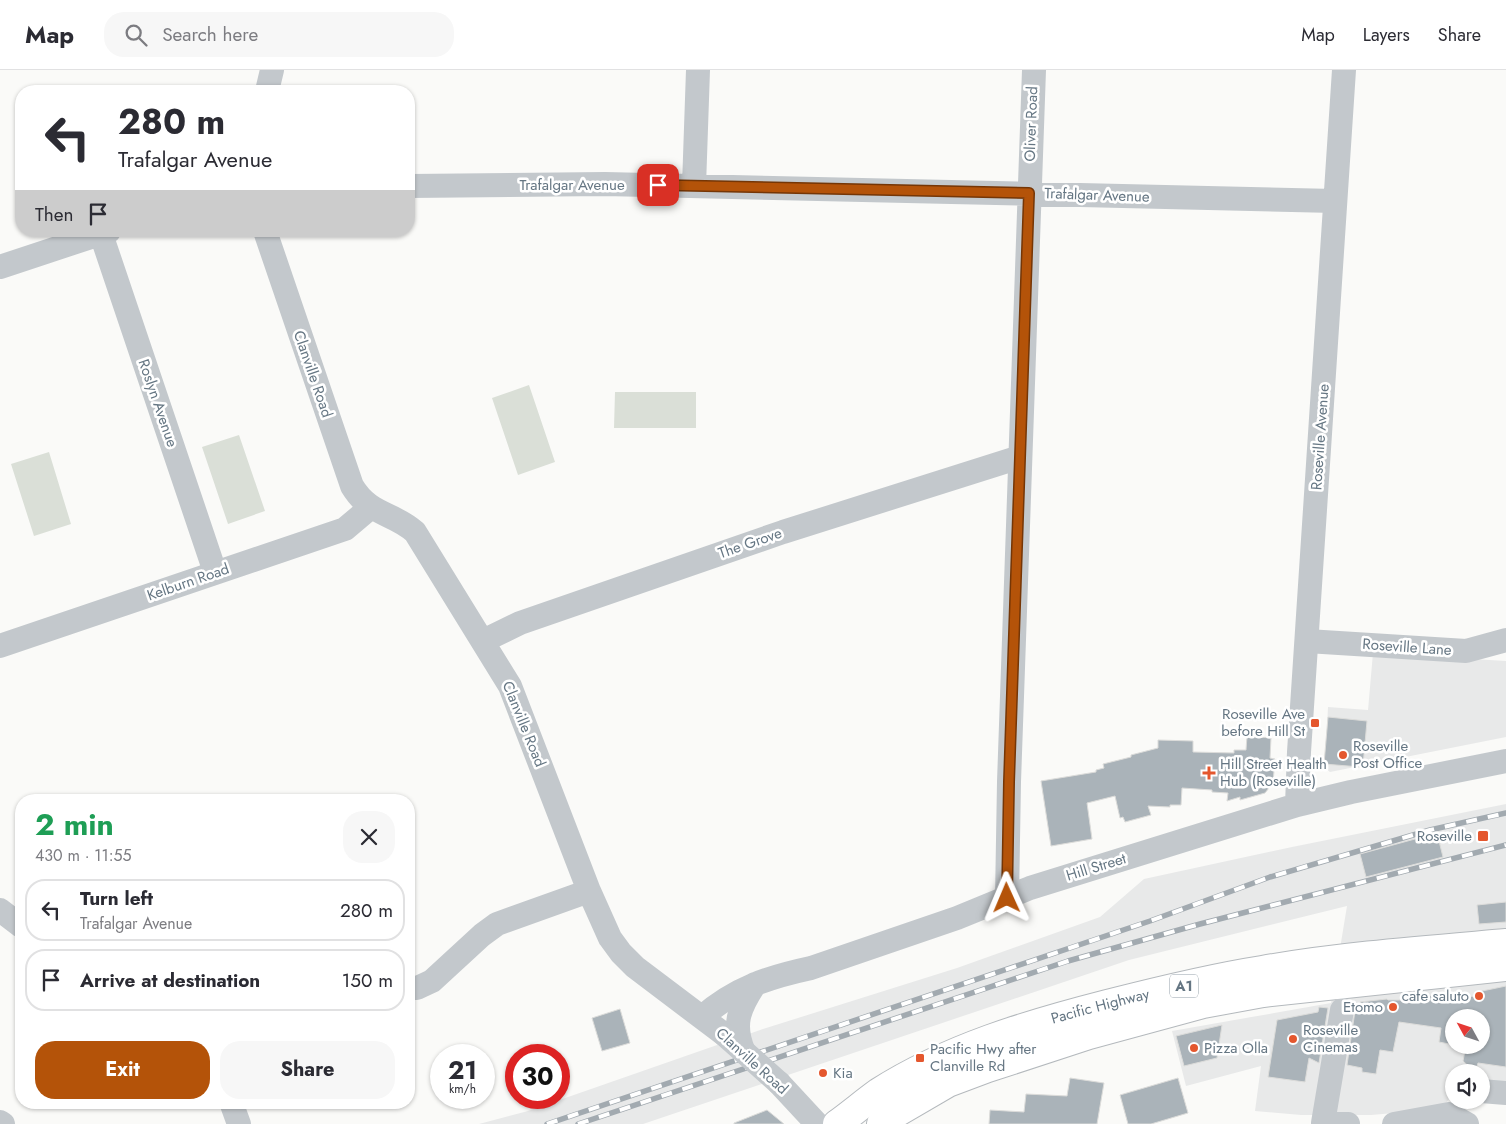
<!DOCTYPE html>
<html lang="en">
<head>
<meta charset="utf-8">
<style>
  :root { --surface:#fff; --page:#f7f7f7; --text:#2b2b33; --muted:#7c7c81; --line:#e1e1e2; --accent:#b45309 }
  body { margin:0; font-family:Jost,sans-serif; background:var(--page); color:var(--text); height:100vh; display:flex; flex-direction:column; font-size:19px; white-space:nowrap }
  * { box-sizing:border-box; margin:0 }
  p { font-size:16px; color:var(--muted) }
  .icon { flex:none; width:28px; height:28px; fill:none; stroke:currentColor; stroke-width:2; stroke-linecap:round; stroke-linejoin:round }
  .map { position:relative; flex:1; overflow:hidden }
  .details { position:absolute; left:15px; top:724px; width:400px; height:315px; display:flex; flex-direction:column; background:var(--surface); border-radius:20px; box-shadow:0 1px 4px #0004 }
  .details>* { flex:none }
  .guide { position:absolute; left:15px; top:15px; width:400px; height:152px; border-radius:20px; box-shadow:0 1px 4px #0004; background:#fff; color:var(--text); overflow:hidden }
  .needle { width:32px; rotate:310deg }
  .fabs { position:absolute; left:1445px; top:939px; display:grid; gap:10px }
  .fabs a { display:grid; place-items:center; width:45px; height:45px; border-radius:50%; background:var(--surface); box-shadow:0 1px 4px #0004; font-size:25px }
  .speed { position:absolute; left:430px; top:974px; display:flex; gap:10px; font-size:25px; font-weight:700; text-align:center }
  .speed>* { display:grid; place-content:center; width:65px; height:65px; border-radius:50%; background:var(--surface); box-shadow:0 1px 4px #0004; line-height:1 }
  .speed small { font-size:12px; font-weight:400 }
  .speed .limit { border:8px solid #d22; background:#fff; color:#111 }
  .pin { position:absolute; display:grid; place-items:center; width:42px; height:42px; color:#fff; margin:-21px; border-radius:10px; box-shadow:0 2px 8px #0006 }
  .me { position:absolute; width:55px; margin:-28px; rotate:359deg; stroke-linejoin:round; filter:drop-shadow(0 0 4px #0008) }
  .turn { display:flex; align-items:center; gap:18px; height:105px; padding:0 20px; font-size:22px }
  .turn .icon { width:65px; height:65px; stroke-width:2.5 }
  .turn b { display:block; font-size:35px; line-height:42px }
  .then { display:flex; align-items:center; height:48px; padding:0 20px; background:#0003; gap:10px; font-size:19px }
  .round { display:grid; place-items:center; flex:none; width:52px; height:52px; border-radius:20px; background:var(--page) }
  .overview { display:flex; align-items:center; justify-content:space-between; height:85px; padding:0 20px }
  h1 { font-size:30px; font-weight:700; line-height:38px; color:#1e9e55 }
  .primary-button { display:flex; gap:10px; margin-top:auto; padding:10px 20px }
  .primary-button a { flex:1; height:58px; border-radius:20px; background:var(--accent); color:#fff; font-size:20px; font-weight:700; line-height:58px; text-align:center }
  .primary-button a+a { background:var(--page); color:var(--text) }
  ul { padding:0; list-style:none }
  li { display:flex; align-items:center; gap:15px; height:62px; margin:0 10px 8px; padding:0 10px; border:2px solid var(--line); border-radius:20px }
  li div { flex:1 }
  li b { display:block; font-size:19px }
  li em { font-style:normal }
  header { display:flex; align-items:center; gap:30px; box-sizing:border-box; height:70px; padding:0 25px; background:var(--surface); border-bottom:1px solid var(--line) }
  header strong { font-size:24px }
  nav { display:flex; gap:28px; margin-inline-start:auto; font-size:18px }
  .search { width:350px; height:45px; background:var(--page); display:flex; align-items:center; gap:12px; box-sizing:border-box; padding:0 18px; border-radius:20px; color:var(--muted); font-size:19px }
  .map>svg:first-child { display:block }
</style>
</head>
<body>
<header>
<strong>Map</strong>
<div class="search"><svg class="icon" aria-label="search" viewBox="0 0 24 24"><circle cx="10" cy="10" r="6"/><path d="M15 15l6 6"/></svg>Search here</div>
<nav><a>Map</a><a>Layers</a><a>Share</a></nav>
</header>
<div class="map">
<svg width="1506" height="1054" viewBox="0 0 1506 1054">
  <rect width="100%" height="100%" fill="#fafaf8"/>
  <path fill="#e8e9e9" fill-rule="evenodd" d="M 1373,583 L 1506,591 L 1506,667 L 1330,702 L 1325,698 L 1328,637 L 1368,640 Z
    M 1506,734 L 1506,1016 L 1481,1014 L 1481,1002 L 1454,1002 L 1454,1023 L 1441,1039 L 1371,1045 L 1301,1045 L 1255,1041 L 1261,996 L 1186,1016 L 1172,961 L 1331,933 L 1347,836 L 1129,890 L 643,1054 L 479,1054 L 528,1041 L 763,959 L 957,898 L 1100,847 L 1144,809 L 1292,777 ZM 1454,948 L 1481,948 L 1481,975 L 1454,975 Z"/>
  <path fill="#dadfd7" d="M 529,315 L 555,392 L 518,405 L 492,328 Z
    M 615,322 L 696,322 L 696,358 L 614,358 Z
    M 239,365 L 265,441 L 228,454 L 202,377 Z
    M 49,382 L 71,454 L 34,466 L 11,394 Z"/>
  <path fill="#aab3b9" stroke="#dcdcda" d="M 1328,647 L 1367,651 L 1363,696 L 1360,697 L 1324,694 Z
    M 1247,666 L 1271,668 L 1270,688 L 1275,689 L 1273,713 L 1265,723 L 1240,730 L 1240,727 L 1227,731 L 1228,723 L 1212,722 L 1212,720 L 1182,718 L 1181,735 L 1170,735 L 1170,737 L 1148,736 L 1151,745 L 1125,752 L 1123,747 L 1120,748 L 1115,726 L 1087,733 L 1092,769 L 1051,776 L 1041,711 L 1096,702 L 1096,700 L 1104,698 L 1103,694 L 1131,687 L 1131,685 L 1158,678 L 1158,670 L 1193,671 L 1193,682 L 1234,683 L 1234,680 L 1246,680 Z
    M 1437,763 L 1443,787 L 1366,807 L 1360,784 Z
    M 1506,832 L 1506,852 L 1479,854 L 1477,835 Z
    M 1506,916 L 1506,997 L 1478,993 L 1475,1002 L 1463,991 L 1466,975 L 1481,975 L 1481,948 L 1454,948 L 1454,975 L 1439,972 L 1441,958 L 1399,952 L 1393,982 L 1380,980 L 1376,1004 L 1362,1002 L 1362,998 L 1347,995 L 1355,941 L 1359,941 L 1360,932 L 1387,929 L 1388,930 L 1402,930 L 1446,923 L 1476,927 L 1482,921 Z
    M 1319,937 L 1328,938 L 1319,993 L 1309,988 L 1305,1012 L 1268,1007 L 1277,950 L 1318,942 Z
    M 620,939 L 630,973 L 602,981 L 592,948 Z
    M 1222,955 L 1217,988 L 1184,996 L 1176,966 Z
    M 1070,1008 L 1104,1013 L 1097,1054 L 989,1054 L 990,1040 L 1024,1042 L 1026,1024 L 1067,1026 Z
    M 1178,1008 L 1188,1043 L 1151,1054 L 1128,1054 L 1120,1025 Z
    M 767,1040 L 784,1054 L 734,1054 L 734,1053 Z"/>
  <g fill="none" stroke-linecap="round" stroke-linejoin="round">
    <g stroke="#b4b9bd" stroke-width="30">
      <g id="highway">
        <path id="s1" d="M 837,1054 C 851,1044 865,1032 879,1022 C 948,978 1029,954 1107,934 C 1158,921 1210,908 1262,900 C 1342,886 1425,880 1506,873"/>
        <path d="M 881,1054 L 893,1045 L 948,1013 L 988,998 L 1089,965 L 1203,934 L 1263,923 L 1506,897"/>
      </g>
    </g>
    <path stroke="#c3c8cc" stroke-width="24" d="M 267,21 L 272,0
      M 409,116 L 605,114 L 1335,131
      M 694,116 L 698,0
      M 265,161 L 352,416 C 370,446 393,442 415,462 L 510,616 L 589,821 L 610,868 L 621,883 L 635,897 L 725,965
      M 101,164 L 215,502
      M 0,197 L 109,161
      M 483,571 L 520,553 L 783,462 L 1020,387
      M 1307,571 L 1466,581 L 1506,570
      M 0,576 L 345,459 L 371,437
      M 1297,735 L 1299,682 L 1344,0
      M 1007,828 L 1009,712 L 1034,0
      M 0,840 L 21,856
      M 409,918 L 417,918 L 432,911 L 482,865 L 497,854 L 589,821
      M 1342,940 L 1323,1053 L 1348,1054
      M 702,947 C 735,918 769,907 811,898 L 957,848 L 1030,818 L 1297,735 L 1351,722 L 1506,691
      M 744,982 C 732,955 739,938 755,914
      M 779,1013 L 817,1054
      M 1481,1021 L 1506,1023
      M 231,1032 L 239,1054
      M 0,1052 L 3,1054
      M 1394,1054 L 1449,1044 L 1467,1054"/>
    <use href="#highway" stroke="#fff" stroke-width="28"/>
    <g stroke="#a2aab0" stroke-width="5.5">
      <path id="rail" d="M 547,1054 L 1150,851 L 1270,807 L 1430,760 L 1506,743
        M 578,1054 L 1068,891 L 1200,854 L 1506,775"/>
    </g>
    <use href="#rail" stroke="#fff" stroke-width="4" stroke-dasharray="11" stroke-linecap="butt"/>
    <path stroke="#c3c8cc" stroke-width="24" d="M 725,965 L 779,1013"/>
  </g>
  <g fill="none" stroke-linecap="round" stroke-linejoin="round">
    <g stroke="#753606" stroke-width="12">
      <path id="route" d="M 658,115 L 1029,123 L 1009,712 L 1007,828"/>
    </g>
    <use href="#route" stroke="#b45309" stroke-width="9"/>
  </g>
  <g fill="#e4572e" stroke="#fff" stroke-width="2">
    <rect x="1310" y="648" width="10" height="10" rx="2.5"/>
    <circle cx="1343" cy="685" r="5"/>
    <path d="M1206.5 695.5h5v5h5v5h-5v5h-5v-5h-5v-5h5z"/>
    <rect x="1477" y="760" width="12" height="12" rx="2.5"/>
    <circle cx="1479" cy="926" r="5"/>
    <circle cx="1393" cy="937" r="5"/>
    <circle cx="1293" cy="969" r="5"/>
    <circle cx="1194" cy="978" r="5"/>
    <rect x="915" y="983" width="10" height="10" rx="2.5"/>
    <circle cx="823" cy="1003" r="5"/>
  </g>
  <g text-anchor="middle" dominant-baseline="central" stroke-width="5" stroke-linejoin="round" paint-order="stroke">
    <rect fill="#fff" stroke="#939fa8" stroke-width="1" x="1170" y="904.5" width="28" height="23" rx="4"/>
    <g font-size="14" font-weight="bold" fill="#657683">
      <text x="1184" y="916">A1</text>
    </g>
    <g font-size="15" fill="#657683" stroke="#fff">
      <text transform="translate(1031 54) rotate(-88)">Oliver Road</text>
      <text x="572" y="115">Trafalgar Avenue</text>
      <text transform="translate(1097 125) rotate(2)">Trafalgar Avenue</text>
      <text transform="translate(313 304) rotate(71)">Clanville Road</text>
      <text transform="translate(158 333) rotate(71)">Roslyn Avenue</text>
      <text transform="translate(1320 367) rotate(-86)">Roseville Avenue</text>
      <text transform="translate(750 473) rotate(-19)">The Grove</text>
      <text transform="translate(188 512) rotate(-19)">Kelburn Road</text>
      <text transform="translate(1407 577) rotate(4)">Roseville Lane</text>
      <text transform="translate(524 654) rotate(68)">Clanville Road</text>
      <text transform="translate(1096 797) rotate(-17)">Hill Street</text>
      <text stroke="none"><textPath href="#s1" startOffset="291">Pacific Highway</textPath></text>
      <text transform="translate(752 991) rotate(42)">Clanville Road</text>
    </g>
    <g font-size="15" fill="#657683" stroke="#fff" text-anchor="start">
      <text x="1305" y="644" text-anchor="end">Roseville Ave<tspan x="1305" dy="17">before Hill St</tspan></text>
      <text x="1353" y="676">Roseville<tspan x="1353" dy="17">Post Office</tspan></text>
      <text x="1220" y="694">Hill Street Health<tspan x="1220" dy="17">Hub (Roseville)</tspan></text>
      <text x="1472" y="766" text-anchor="end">Roseville</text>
      <text x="1469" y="926" text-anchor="end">cafe saluto</text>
      <text x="1383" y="937" text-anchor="end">Etomo</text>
      <text x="1303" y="960">Roseville<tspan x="1303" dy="17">Cinemas</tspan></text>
      <text x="1204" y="978">Pizza Olla</text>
      <text x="930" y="979">Pacific Hwy after<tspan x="930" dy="17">Clanville Rd</tspan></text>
      <text x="833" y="1003">Kia</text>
    </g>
  </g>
</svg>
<div class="fabs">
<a><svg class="needle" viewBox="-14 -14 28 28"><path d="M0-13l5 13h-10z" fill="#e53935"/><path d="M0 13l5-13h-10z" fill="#7c7c81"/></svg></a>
<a><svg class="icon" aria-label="sound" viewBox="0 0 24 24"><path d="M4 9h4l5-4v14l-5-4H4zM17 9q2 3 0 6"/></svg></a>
</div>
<div class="speed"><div>21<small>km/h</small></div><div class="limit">30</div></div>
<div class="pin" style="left:658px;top:115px;background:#d93025"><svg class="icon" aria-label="arrive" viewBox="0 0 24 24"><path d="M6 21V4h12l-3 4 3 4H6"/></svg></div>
<svg class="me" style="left:1007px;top:828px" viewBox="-20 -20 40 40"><path d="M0-17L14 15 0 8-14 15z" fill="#b45309" stroke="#fff" stroke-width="4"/></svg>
<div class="guide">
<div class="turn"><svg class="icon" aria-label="left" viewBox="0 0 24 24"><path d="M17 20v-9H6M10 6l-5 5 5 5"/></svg><div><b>280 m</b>Trafalgar Avenue</div></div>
<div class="then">Then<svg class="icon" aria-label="arrive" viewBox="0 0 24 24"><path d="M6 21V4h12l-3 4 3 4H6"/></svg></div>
</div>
<section class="details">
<div class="overview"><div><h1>2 min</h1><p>430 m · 11:55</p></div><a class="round"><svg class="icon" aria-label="close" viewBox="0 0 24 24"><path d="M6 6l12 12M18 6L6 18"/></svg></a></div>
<ul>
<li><svg class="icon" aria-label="left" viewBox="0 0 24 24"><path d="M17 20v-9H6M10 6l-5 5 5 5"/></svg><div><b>Turn left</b><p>Trafalgar Avenue</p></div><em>280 m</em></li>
<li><svg class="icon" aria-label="arrive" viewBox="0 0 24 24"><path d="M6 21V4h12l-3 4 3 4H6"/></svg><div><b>Arrive at destination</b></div><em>150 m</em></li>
</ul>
<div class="primary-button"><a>Exit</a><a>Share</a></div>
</section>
</div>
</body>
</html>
